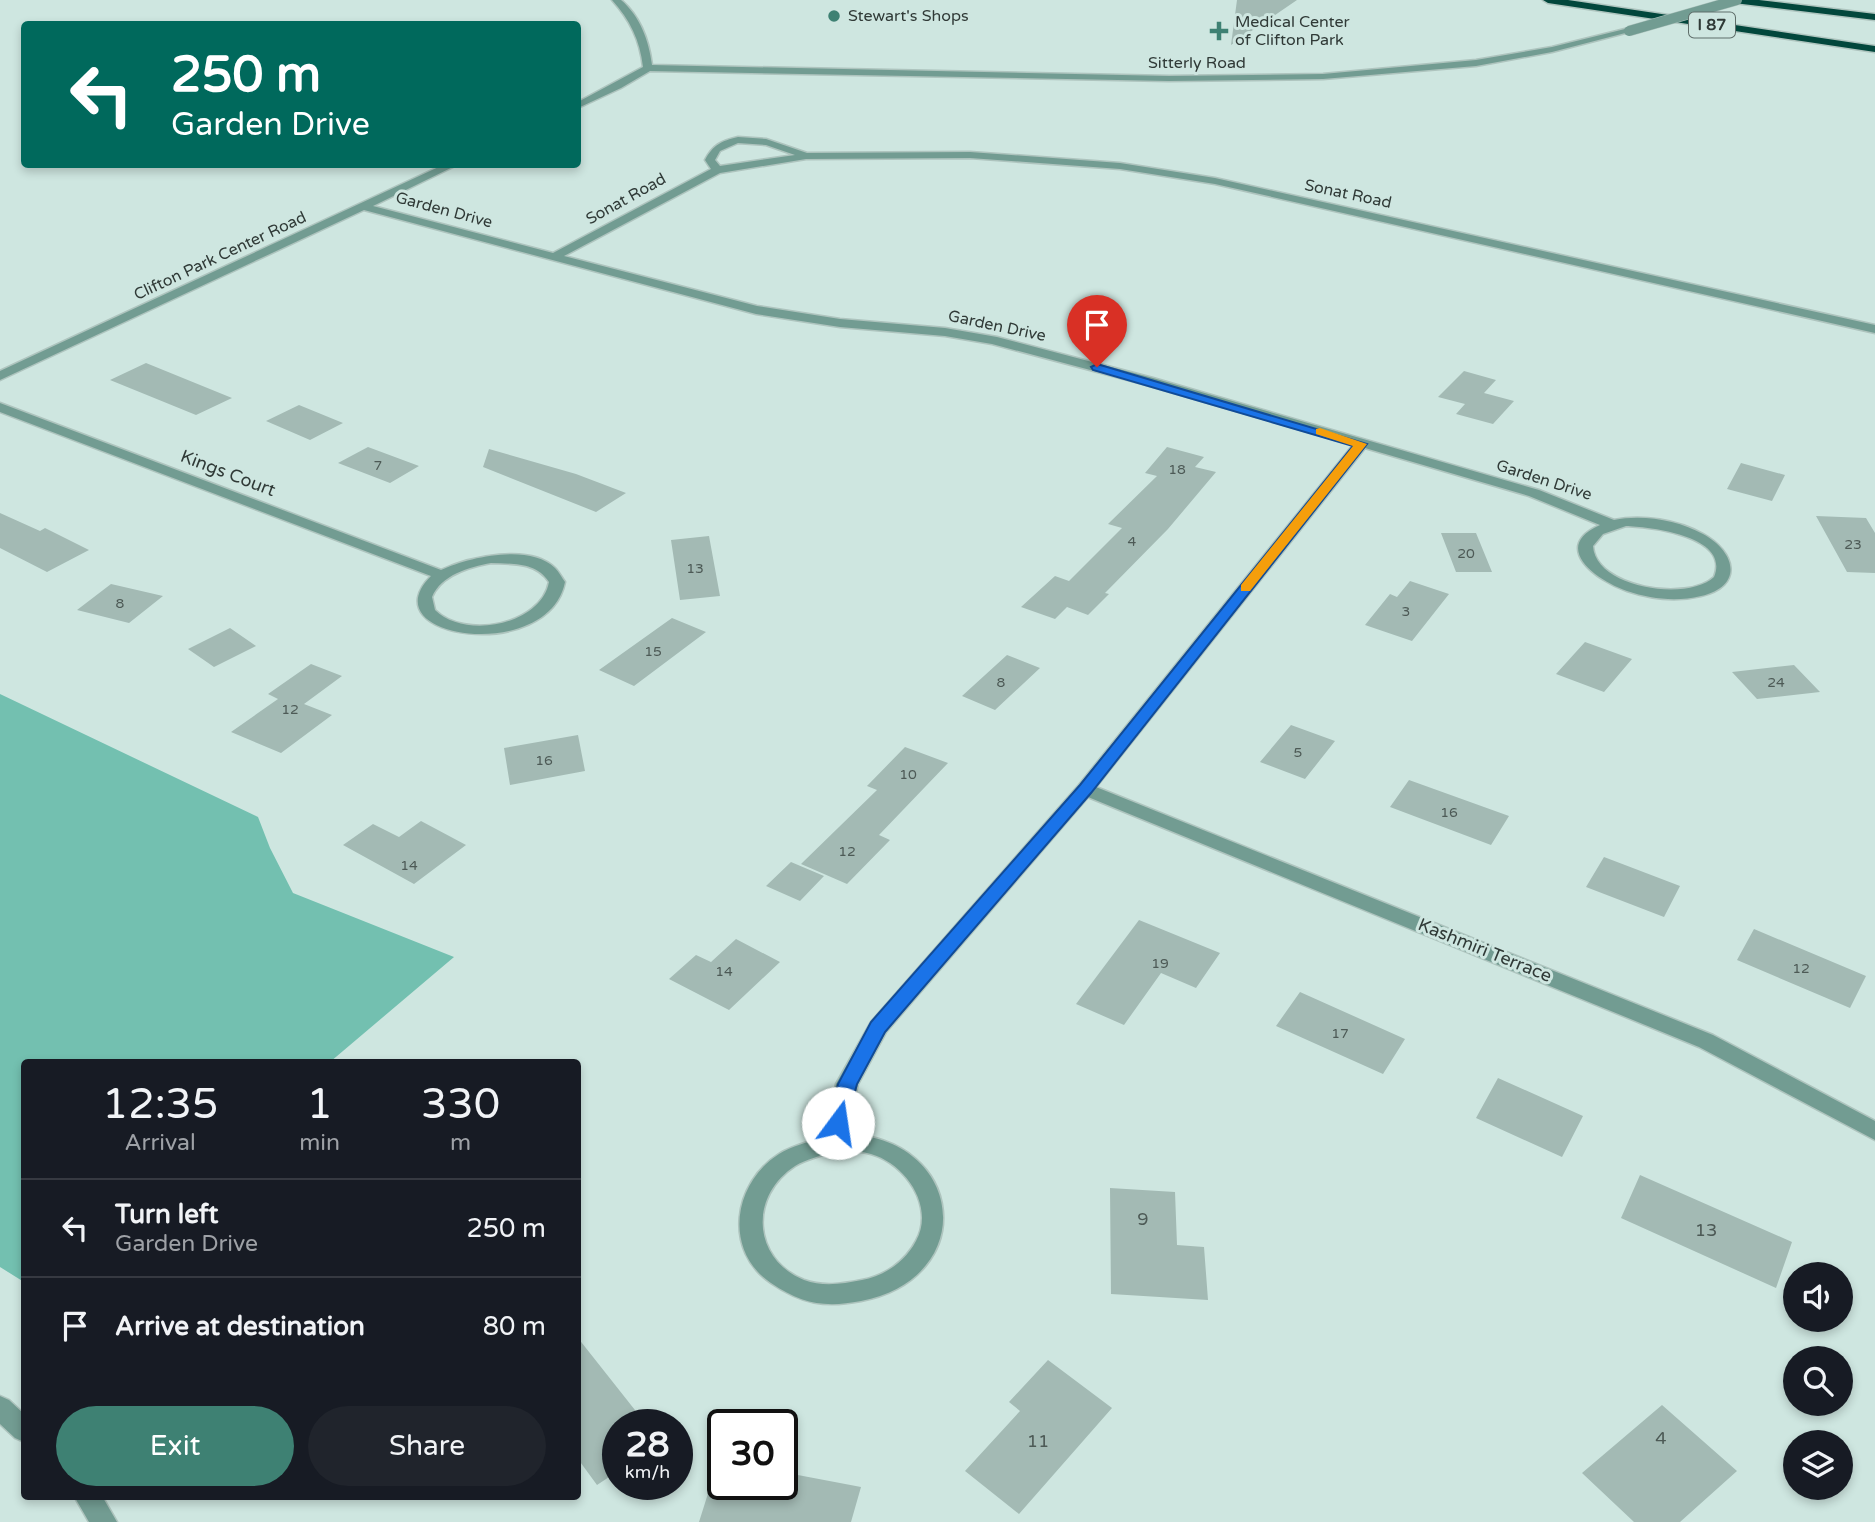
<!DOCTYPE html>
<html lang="en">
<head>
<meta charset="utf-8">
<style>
  :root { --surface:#171b24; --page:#20242c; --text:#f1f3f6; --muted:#9ea1a6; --line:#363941; --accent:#3e8173 }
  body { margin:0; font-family:"Varela Round",sans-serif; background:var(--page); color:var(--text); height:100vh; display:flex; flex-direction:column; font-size:26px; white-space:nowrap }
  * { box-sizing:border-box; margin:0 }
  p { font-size:23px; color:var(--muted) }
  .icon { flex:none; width:38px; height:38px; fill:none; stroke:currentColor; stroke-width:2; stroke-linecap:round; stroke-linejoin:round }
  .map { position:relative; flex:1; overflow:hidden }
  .details { position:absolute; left:21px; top:1059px; width:560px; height:441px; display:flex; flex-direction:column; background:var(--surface); border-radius:7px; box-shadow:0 4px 10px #0003 }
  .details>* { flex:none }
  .banner { position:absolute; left:21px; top:21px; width:560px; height:147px; border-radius:7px; box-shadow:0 4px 10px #0003; background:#00695c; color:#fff; overflow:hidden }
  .fabs { position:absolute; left:1783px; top:1262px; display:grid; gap:14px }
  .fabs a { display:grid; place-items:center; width:70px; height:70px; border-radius:50%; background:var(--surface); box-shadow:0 4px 10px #0003; font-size:35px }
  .speed { position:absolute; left:602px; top:1409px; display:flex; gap:14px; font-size:35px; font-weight:700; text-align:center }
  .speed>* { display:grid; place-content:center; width:91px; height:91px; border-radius:50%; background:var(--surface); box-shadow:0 4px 10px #0003; line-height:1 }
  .speed small { font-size:18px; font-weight:400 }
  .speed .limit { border:4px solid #111; border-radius:10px; background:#fff; color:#111 }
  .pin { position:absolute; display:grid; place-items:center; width:60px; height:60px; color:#fff; margin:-72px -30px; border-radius:50% 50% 50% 0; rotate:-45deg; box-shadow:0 0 7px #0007 }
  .pin .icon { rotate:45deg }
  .me { position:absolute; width:77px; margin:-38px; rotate:14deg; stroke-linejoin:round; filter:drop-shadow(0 0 5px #0008) }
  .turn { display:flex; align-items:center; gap:24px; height:147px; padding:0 35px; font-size:32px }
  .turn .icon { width:91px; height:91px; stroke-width:2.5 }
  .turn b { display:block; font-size:49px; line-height:60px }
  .eta { display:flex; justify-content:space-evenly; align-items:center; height:119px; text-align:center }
  .eta b { font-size:42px; font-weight:600; line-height:49px }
  .cta { display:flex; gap:14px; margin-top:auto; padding:14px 35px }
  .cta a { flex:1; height:80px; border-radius:42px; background:var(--accent); color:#fff; font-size:28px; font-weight:600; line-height:80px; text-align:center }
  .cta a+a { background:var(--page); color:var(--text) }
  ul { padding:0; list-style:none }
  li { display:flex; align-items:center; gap:21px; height:98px; padding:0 35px; border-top:2px solid var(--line) }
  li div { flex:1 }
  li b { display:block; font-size:26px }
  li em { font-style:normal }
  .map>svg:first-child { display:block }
</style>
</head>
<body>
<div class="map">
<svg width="1875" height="1522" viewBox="0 0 1875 1522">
  <rect width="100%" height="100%" fill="#cee6e0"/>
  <path fill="#73c0b0" d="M 0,694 L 258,817 L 270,848 L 293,893 L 454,957 L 330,1062 L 24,1062 L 24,1282 L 0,1267 Z"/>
  <path fill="#a3bab4" d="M 1237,0 L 1297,0 L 1231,45 Z
    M 146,363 L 232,398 L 196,415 L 110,380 Z
    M 1464,371 L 1496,380 L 1484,393 L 1514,401 L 1493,424 L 1456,414 L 1465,404 L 1438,397 Z
    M 299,405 L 343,423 L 310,440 L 266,421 Z
    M 368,447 L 419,466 L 390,483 L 338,463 Z
    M 1167,447 L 1204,457 L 1195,467 L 1216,472 L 1168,529 L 1105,593 L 1109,594 L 1088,615 L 1067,607 L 1055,619 L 1021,607 L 1055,576 L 1069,581 L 1122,528 L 1108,524 L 1157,476 L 1145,473 Z
    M 489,449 L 576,474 L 626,493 L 596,512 L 483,467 Z
    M 1741,463 L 1785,475 L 1772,501 L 1727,489 Z
    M 0,513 L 40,531 L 45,528 L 89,550 L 47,572 L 0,548 Z
    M 1816,516 L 1866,518 L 1875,533 L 1875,573 L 1847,572 Z
    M 1441,533 L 1476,533 L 1492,572 L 1456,572 Z
    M 709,536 L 720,596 L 680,600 L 671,540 Z
    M 1410,581 L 1449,594 L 1412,641 L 1365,625 L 1390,594 L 1397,597 Z
    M 111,584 L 163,596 L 129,623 L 77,610 Z
    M 672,618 L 706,632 L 634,686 L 599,670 Z
    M 230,628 L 256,646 L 214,667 L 188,649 Z
    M 1585,642 L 1632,659 L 1604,692 L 1556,674 Z
    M 1007,655 L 1040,668 L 995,710 L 962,696 Z
    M 311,664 L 342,676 L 304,704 L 332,715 L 281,753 L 231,732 L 278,699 L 268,694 Z
    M 1794,665 L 1820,692 L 1757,699 L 1732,672 Z
    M 1291,725 L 1335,741 L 1305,779 L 1260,762 Z
    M 578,735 L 585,771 L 510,785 L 504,748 Z
    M 905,747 L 948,763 L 879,835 L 890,840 L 847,884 L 801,864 L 877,790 L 867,786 Z
    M 1409,780 L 1509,816 L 1491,845 L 1390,807 Z
    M 421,821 L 466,845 L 414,884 L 343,845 L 373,824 L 399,837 Z
    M 1604,857 L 1680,886 L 1664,917 L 1586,887 Z
    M 791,862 L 824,876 L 800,901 L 766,886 Z
    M 1139,920 L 1220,953 L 1196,988 L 1161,973 L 1124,1025 L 1076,1004 Z
    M 1754,929 L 1866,976 L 1850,1008 L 1737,960 Z
    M 736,939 L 780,962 L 729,1010 L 669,979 L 696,955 L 711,962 Z
    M 1300,992 L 1405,1039 L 1383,1074 L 1276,1026 Z
    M 1498,1078 L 1583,1116 L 1562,1157 L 1476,1118 Z
    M 1640,1175 L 1792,1242 L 1776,1288 L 1621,1218 Z
    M 1110,1188 L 1175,1192 L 1177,1245 L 1204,1247 L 1208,1300 L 1111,1294 Z
    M 578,1338 L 646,1424 L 618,1424 L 618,1471 L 597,1485 L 578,1459 Z
    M 1048,1360 L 1112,1408 L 1019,1514 L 965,1471 L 1020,1411 L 1009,1402 Z
    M 1662,1405 L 1737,1471 L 1680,1522 L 1634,1522 L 1582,1473 Z
    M 782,1472 L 861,1487 L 851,1522 L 699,1522 L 711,1484 L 782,1484 Z"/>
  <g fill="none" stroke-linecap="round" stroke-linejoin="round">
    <g stroke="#aec4be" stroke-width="3">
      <path id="minor" d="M 612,0 L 621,0 C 640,16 649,41 652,65 L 1169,76 L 1323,74 L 1476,60 L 1552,47 L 1629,28 L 1633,31 L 1552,52 L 1476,66 L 1323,79 L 1169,81 L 650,71 L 621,88 L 578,108 L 578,102 L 643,67 C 640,40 630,20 612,0 Z
        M 738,137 L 766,139 L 807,153 L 970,152 L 1120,163 L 1215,178 L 1875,325 L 1875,333 L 1215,184 L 1120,169 L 970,158 L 806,159 L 720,173 L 564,256 L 757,306 L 840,319 L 945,328 L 997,337 L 1153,378 L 1539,490 L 1614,520 C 1642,514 1678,520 1703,534 C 1736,552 1744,586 1701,596 C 1676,602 1651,599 1627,591 C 1597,581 1550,547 1600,525 L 1529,496 L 1365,448 L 1096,787 L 1713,1035 L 1875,1121 L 1875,1140 L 1699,1047 L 1088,797 L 886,1032 L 858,1084 L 846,1134 C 965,1138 980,1278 861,1301 C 825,1308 802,1304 771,1283 C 723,1251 733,1183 779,1154 C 791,1146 809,1142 823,1137 L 836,1084 L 871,1022 L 1079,785 L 1353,445 L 1143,384 L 992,344 L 945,336 L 840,327 L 756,314 L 364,210 L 0,380 L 0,371 L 445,164 L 459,164 L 373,206 L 553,253 L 711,169 L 705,160 C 713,145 721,141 738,137 ZM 738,143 L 766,145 L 795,155 L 720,166 L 715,160 L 720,151 ZM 1626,526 C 1651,527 1731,536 1714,577 C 1688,602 1595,588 1593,546 L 1603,534 ZM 834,1151 C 846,1151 859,1150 871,1154 C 906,1164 935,1207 916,1241 C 905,1262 884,1276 862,1280 C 842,1284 823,1287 804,1280 C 752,1259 749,1196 795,1166 C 806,1159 822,1156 834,1151 Z
        M 0,403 L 441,570 C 469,557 530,543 555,568 C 559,572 562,578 565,582 C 549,664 368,639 431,576 L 0,412 ZM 491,563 C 513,564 536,562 549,582 C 541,625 465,640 435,610 L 432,597 C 441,575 469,567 491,563 Z
        M 0,1396 L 9,1400 L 24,1414 L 24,1442 L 15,1438 L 0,1424 Z
        M 74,1496 L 102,1496 L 117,1522 L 89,1522 Z"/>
    </g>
    <g stroke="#aec4be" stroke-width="3">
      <path id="highway" d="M 1543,0 L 1568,0 L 1875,46 L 1875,52 L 1548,3 Z
        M 1729,0 L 1759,0 L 1875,14 L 1875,20 L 1734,3 Z"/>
    </g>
    <use href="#minor" fill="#729c92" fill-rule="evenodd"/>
    <use href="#highway" fill="#02473c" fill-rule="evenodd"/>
    <g stroke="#aec4be" stroke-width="11" stroke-linecap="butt">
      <path id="minor-bridge" d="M 1629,31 L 1737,0"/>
    </g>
    <use href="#minor-bridge" stroke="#729c92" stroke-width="10"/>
  </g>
  <path fill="#1a73e8" stroke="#114b97" stroke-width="2" d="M 1097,364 L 1367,444 L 1091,793 L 885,1032 L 857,1084 L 845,1128 L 838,1131 L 831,1128 L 828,1123 L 838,1084 L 871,1022 L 1080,785 L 1353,446 L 1093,370 L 1091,367 Z"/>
  <path fill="#f59e0b" d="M 1320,428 L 1367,444 L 1250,591 L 1241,591 L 1241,585 L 1353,446 L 1316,434 L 1316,429 Z"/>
  <g fill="#3e8173" stroke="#cee6e0" stroke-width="2.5">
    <circle cx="834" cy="16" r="7"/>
    <path d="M1215.5 20.5h7v7h7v7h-7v7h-7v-7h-7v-7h7z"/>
  </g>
  <g text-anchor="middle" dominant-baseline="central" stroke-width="6" stroke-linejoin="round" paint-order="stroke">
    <g font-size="14" fill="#4d5a56">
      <text x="378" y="465">7</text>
      <text x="1177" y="469">18</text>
      <text x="1132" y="541">4</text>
      <text x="1853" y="544">23</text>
      <text x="1466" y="553">20</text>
      <text x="695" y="568">13</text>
      <text x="120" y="603">8</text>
      <text x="1406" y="611">3</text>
      <text x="653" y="651">15</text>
      <text x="1001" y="682">8</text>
      <text x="1776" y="682">24</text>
      <text x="290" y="709">12</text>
      <text x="1298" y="752">5</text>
      <text x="544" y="760">16</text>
      <text x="908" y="774">10</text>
      <text x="1449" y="812">16</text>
      <text x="847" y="851">12</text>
      <text x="409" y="865">14</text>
      <text x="1160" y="963">19</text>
      <text x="1801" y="968">12</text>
      <text x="724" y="971">14</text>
      <text x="1340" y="1033">17</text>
    </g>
    <g font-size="16" fill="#303a37" stroke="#cee6e0" text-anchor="start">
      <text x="848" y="16">Stewart's Shops</text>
      <text x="1235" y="22">Medical Center<tspan x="1235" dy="18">of Clifton Park</tspan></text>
    </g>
    <rect fill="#cee6e0" stroke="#5f6e6a" stroke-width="2" x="1689" y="12.5" width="46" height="25" rx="5"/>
    <g font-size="16" font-weight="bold" fill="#303a37">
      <text x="1712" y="25">I 87</text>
    </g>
    <g font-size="16" fill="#303a37" stroke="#cee6e0">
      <text x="1197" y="63">Sitterly Road</text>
      <text transform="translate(1348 194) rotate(12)">Sonat Road</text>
      <text transform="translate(626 199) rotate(-29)">Sonat Road</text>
      <text transform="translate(444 210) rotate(15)">Garden Drive</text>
      <text transform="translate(220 256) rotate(-25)">Clifton Park Center Road</text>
      <text transform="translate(997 326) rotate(12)">Garden Drive</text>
      <text transform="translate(1544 480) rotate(18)">Garden Drive</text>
    </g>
    <g font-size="18" fill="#303a37" stroke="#cee6e0">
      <text transform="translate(228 473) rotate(21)">Kings Court</text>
      <text transform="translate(1485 950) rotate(22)">Kashmiri Terrace</text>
    </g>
    <g font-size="18" fill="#4d5a56">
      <text x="1143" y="1219">9</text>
      <text x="1706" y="1230">13</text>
      <text x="1661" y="1438">4</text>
      <text x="1038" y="1441">11</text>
    </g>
  </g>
</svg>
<div class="fabs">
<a><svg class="icon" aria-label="sound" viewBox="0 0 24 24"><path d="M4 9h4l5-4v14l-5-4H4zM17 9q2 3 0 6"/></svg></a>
<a><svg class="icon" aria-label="search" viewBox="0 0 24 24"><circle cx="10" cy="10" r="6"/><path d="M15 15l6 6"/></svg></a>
<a><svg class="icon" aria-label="layers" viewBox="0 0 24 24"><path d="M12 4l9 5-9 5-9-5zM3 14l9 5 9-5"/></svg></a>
</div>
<div class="speed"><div>28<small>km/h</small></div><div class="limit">30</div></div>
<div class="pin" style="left:1097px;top:367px;background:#d93025"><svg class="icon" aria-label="arrive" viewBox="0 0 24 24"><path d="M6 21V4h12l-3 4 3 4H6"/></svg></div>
<svg class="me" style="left:838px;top:1123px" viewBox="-20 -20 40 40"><circle r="19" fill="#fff"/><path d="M0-13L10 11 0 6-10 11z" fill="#1a73e8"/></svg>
<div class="banner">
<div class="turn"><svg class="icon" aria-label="left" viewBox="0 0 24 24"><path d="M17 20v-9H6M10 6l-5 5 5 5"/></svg><div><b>250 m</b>Garden Drive</div></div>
</div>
<section class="details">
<div class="eta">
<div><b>12:35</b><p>Arrival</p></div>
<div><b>1</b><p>min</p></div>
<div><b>330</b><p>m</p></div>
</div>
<ul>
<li><svg class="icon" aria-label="left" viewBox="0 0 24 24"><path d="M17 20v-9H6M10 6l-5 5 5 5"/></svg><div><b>Turn left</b><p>Garden Drive</p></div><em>250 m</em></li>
<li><svg class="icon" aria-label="arrive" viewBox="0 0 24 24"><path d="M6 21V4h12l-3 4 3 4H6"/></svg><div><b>Arrive at destination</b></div><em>80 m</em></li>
</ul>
<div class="cta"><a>Exit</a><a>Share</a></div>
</section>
</div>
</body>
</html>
